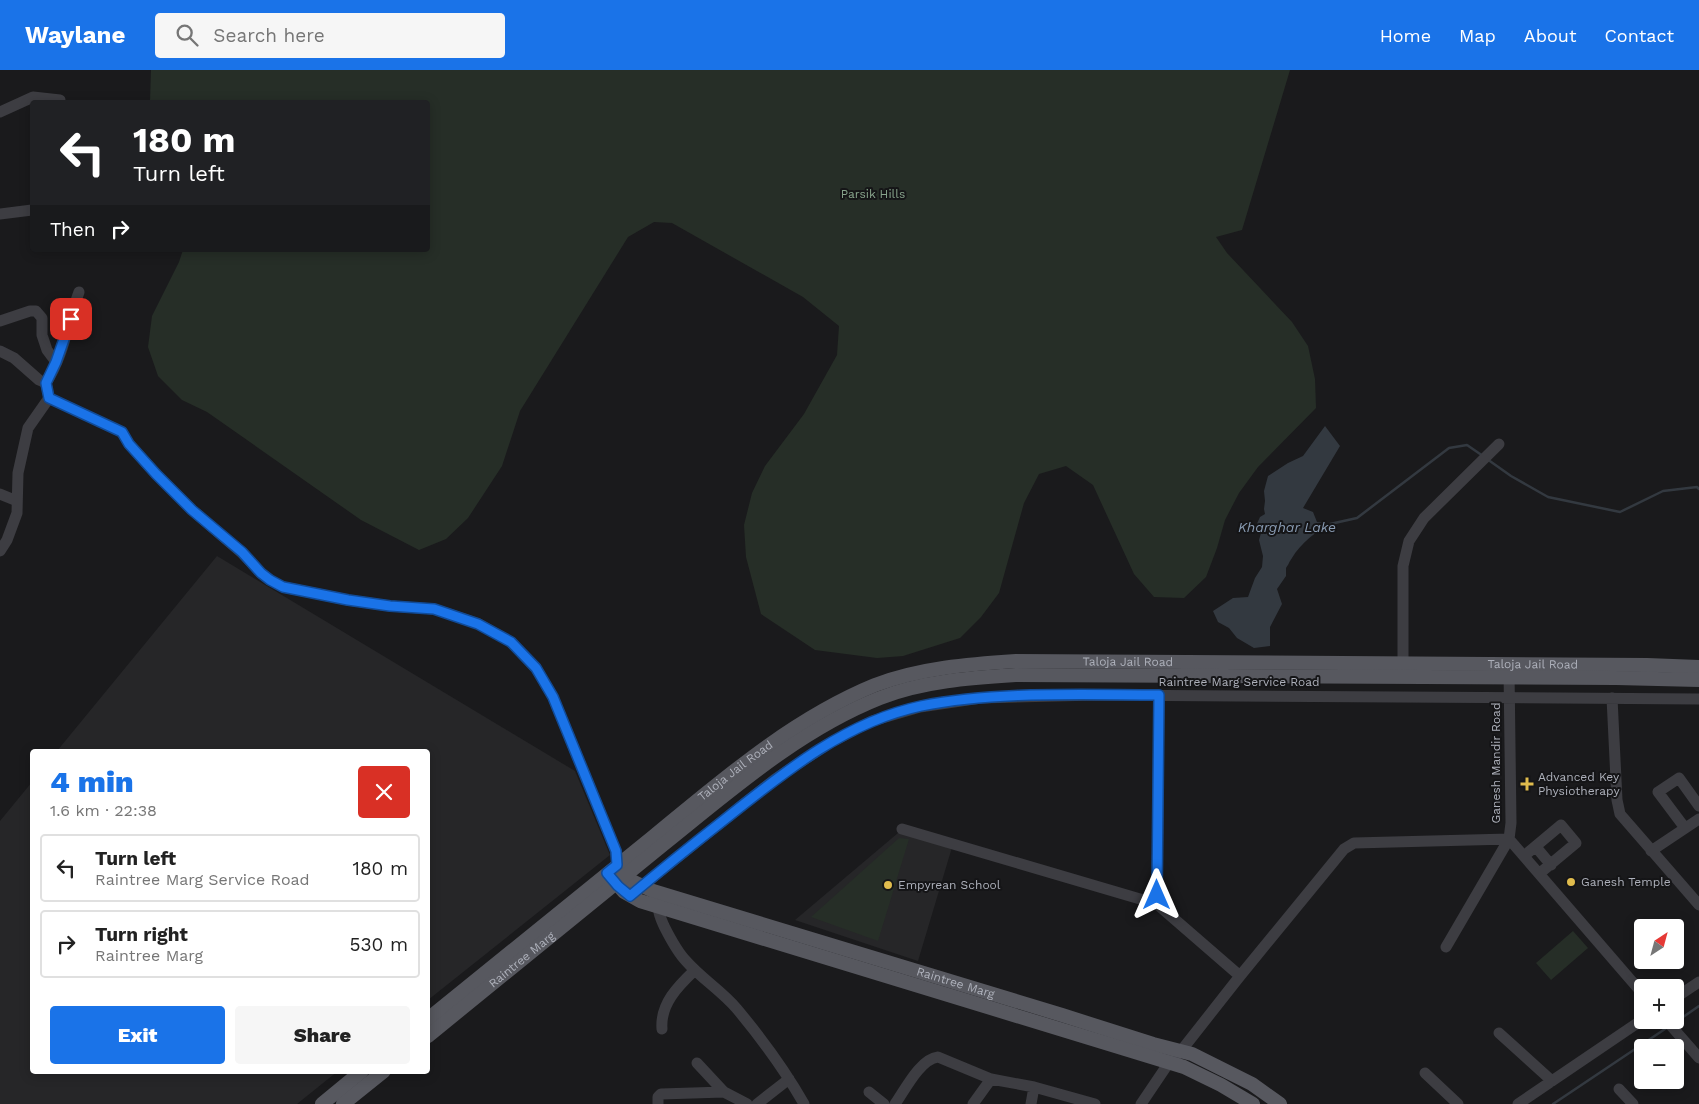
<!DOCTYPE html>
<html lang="en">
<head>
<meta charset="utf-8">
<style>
  :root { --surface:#fff; --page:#f6f6f6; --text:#222; --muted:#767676; --line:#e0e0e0; --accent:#1a73e8 }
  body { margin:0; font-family:"Work Sans",sans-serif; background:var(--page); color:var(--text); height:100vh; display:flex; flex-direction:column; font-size:19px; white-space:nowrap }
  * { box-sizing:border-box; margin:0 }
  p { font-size:16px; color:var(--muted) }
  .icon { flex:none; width:28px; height:28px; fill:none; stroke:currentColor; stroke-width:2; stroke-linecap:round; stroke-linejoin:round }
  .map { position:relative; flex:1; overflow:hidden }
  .drawer { position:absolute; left:30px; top:679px; width:400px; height:325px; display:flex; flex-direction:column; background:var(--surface); border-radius:5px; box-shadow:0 2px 12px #0003 }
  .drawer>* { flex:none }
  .banner { position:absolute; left:30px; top:30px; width:400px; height:152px; border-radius:5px; box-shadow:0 2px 12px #0003; background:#202124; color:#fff; overflow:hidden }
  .needle { width:32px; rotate:36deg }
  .buttons { position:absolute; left:1634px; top:849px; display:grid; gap:10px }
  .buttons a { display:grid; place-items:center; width:50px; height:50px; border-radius:5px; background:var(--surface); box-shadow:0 2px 12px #0003; font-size:25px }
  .pin { position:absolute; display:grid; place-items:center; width:42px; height:42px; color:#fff; margin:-21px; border-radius:10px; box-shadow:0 2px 8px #0006 }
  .me { position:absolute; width:55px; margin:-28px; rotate:0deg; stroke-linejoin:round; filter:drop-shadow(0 0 4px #0008) }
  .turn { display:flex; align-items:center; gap:18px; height:105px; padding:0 20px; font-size:22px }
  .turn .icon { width:65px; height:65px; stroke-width:2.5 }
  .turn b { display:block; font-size:35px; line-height:42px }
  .then { display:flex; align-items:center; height:48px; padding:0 20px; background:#0003; gap:10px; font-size:19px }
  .round { display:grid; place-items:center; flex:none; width:52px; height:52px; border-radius:5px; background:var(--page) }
  .summary { display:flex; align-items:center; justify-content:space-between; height:85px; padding:0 20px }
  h1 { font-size:30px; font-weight:800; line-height:38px; color:var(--accent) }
  .primary-button { display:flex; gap:10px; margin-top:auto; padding:10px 20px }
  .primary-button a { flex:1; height:58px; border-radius:5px; background:var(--accent); color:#fff; font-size:20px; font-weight:800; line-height:58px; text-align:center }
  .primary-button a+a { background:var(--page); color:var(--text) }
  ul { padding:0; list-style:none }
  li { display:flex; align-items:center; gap:15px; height:68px; margin:0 10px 8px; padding:0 10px; border:2px solid var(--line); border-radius:5px }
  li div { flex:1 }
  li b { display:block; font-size:19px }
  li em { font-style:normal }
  header { display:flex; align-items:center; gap:30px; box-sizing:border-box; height:70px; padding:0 25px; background:var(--accent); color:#fff }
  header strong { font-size:24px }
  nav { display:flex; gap:28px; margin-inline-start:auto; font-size:18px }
  .search { width:350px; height:45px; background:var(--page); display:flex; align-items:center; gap:12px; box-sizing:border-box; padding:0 18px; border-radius:5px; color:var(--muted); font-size:19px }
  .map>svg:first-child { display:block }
</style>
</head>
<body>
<header>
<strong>Waylane</strong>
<div class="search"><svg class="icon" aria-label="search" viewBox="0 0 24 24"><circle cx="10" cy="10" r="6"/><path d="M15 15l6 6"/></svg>Search here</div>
<nav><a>Home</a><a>Map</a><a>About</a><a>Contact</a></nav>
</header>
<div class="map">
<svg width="1699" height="1034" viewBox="0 0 1699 1034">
  <rect width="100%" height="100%" fill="#1a1a1c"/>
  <path fill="#262628" d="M 217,486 L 575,701 L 610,785 L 428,930 L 428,681 L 57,681 Z
    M 32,712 L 32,1001 L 338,1001 L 297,1034 L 0,1034 L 0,751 Z
    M 911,761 L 953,774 L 918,891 L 795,850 L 898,763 Z"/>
  <path fill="#262e27" d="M 151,0 L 1290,0 L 1242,160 L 1216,167 L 1227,183 L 1292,252 L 1308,276 L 1315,309 L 1316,338 L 1258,397 L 1239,423 L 1225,450 L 1217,478 L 1206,507 L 1184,528 L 1154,527 L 1134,504 L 1093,415 L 1066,396 L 1039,404 L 1024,433 L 999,523 L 981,547 L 960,568 L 903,586 L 877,588 L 815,580 L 761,544 L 746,487 L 744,455 L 752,423 L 765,396 L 804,344 L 837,285 L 839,256 L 803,227 L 672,153 L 654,152 L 628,167 L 520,341 L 502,396 L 468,448 L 446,469 L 419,480 L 361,450 L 207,342 L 182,330 L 158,306 L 148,277 L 152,246 L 179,192 L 183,180 L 428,180 L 428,32 L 150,32 Z
    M 899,768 L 909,769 L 878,871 L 811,847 Z
    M 1573,861 L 1588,878 L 1551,910 L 1536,893 Z"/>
  <path fill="#333940" d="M 1325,356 L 1340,376 L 1303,438 L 1313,442 L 1317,452 L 1331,454 C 1317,460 1300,474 1292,488 C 1289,492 1289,494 1286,498 L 1286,506 L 1277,519 L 1282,534 L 1270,557 L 1270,576 L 1254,578 L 1237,568 L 1229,558 L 1218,552 L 1213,541 L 1233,528 L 1248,527 L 1255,508 L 1262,497 L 1263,486 L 1259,470 L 1261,463 L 1255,458 L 1260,447 L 1265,444 L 1264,439 L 1265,431 L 1264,421 L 1268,406 L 1288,393 L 1303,386 Z"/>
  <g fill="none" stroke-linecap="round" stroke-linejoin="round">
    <path stroke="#333940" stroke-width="2.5" d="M 1487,389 L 1511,406 L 1548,427 L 1620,442 L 1663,421 L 1697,417 L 1699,419
      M 1330,454 L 1357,448 L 1449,378 L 1467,375 L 1483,386
      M 1673,954 L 1699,936
      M 1553,1034 L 1668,957"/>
    <path stroke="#3d3d42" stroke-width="11" d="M 0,42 L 33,27 L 60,30
      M 0,144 L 32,140
      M 0,251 L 30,241 L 36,241 L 42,248 L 42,265 L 47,280 L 56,292
      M 0,281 L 14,288 L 39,310 L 46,313 L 49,328 L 122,362 L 129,374 L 156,404 L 192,440 L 242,483 L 261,503 L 270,510 L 283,517 L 348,530 L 390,536 L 434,539 L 479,554 L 511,572 L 536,598 L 553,627 L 616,781 L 617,795
      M 46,313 C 64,286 68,252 79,222
      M 0,424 L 17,431
      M 0,481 L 7,470 L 17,443 L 18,403 L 28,358 L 49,328
      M 1403,602 L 1403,496 L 1409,471 L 1424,448 L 1499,374
      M 1612,628 L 1617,730 L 1620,744 L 1699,835
      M 1685,758 L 1658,722 L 1679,708 L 1699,736
      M 902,759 L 1157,834 L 1240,906
      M 1509,769 L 1642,923
      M 1536,777 L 1551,795
      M 1651,781 L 1699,749
      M 1524,786 L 1561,755 L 1576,773 L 1540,803
      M 637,820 L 775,709 L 828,674 L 872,651 L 920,637 L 981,628 L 1096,625 L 1699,629
      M 659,830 C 657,840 660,847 664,856 C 670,868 677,882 687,892 C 702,909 722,921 737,939 C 762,969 785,1000 804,1034
      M 1157,834 L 1159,625
      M 1446,877 L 1509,769 L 1511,753 L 1509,600
      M 1675,928 L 1699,912
      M 1666,950 L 1699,988
      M 662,959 C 660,934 678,916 695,900
      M 1499,963 L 1552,1011
      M 697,993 L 724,1022 L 747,1034
      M 1425,1003 L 1458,1034
      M 1619,1019 L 1633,1034
      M 869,1022 L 884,1034
      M 658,1034 L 658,1027 L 661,1024 L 724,1022
      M 757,1034 L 789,1009
      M 895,1034 C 905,1020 920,989 938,987 L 991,1009 L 1034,1017 L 1095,1034
      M 973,1034 L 991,1009
      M 1031,1034 L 1034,1017
      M 1141,1034 L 1168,994 L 1181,981 L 1240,906 L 1344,779 L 1354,773 L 1509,769
      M 1518,1034 L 1642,950"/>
    <g stroke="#57585f" stroke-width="14">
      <path id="s1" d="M 621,800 L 632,811 L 653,821 L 1062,945 L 1153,974 L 1192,984 L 1252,1014 L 1280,1034"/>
      <path d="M 610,806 L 624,822 L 640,831 L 1184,997 L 1221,1015 L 1253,1034"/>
      <path id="s2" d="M 428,949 C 503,888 578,827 654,766 C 722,710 792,649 875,615 C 920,598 969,594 1016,591 L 1647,595 L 1699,597"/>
      <path id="s3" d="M 428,966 C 505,903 582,841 659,778 C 728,723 797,661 880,628 C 923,611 971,608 1017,605 L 1616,608 L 1699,610"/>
      <path d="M 322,1034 L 362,1001"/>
      <path d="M 343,1034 L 384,1001"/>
    </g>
  </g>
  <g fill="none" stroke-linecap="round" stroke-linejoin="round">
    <g stroke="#114b97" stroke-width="12">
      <path id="route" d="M 71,249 L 56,292 L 46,313 L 49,328 L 122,362 L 129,374 L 156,404 L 192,440 L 242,482 L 261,503 L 270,510 L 283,517 L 348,530 L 390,536 L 434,539 L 478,554 L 511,572 L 536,598 L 553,627 L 616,781 L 617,795 L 607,803 L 618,816 L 630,826 C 661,800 692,775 724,750 C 783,703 845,652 921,636 C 997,621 1081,625 1159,625 L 1157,825"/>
    </g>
    <use href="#route" stroke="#1a73e8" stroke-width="9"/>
  </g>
  <g fill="#e0bc4d" stroke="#151517" stroke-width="2">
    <path d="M1524.5 706.5h5v5h5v5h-5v5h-5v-5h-5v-5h5z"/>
    <circle cx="1571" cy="812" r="5"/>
    <circle cx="888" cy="815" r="5"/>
  </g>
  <g text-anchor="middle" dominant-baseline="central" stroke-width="4" stroke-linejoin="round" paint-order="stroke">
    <g font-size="12" fill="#87a38b" stroke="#151517">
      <text x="873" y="124">Parsik Hills</text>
    </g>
    <g font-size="12" fill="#adb0ba" stroke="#151517">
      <text stroke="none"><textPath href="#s2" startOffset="815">Taloja Jail Road</textPath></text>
      <text stroke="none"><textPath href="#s2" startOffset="1220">Taloja Jail Road</textPath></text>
      <text x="1239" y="612">Raintree Marg Service Road</text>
      <text transform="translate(1496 693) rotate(-90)">Ganesh Mandir Road</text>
      <text stroke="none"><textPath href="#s2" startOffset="395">Taloja Jail Road</textPath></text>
      <text stroke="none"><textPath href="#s3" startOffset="121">Raintree Marg</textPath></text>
      <text stroke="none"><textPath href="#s1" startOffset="355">Raintree Marg</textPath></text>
    </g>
    <g font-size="12" fill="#adb0ba" stroke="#151517" text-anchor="start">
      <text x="1538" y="707">Advanced Key<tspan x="1538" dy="14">Physiotherapy</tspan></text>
      <text x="1581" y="812">Ganesh Temple</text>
      <text x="898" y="815">Empyrean School</text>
    </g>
    <g font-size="14" font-style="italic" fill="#889ab1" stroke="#151517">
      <text x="1287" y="457">Kharghar Lake</text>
    </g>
  </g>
</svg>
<div class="buttons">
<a><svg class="needle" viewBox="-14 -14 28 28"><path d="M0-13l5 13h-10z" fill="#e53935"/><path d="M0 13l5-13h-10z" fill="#767676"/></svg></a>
<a>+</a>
<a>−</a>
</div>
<div class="pin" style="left:71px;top:249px;background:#d93025"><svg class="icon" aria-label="arrive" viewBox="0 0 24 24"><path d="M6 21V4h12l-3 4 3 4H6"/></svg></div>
<svg class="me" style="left:1157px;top:825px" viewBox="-20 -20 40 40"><path d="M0-17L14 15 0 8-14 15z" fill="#1a73e8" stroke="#fff" stroke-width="4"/></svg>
<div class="banner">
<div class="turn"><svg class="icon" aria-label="left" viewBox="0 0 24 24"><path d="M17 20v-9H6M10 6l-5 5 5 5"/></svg><div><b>180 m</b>Turn left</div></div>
<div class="then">Then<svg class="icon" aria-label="right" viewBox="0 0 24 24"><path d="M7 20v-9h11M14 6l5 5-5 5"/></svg></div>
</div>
<section class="drawer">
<div class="summary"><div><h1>4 min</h1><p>1.6 km · 22:38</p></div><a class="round" style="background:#d93025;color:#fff"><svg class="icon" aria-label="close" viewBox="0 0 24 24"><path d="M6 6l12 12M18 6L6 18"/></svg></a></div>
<ul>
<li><svg class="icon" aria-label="left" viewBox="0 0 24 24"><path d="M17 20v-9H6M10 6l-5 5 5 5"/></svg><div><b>Turn left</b><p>Raintree Marg Service Road</p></div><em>180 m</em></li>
<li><svg class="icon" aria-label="right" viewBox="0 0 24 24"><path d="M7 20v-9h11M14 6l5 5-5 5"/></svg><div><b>Turn right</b><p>Raintree Marg</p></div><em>530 m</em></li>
</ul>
<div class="primary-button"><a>Exit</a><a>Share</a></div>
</section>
</div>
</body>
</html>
